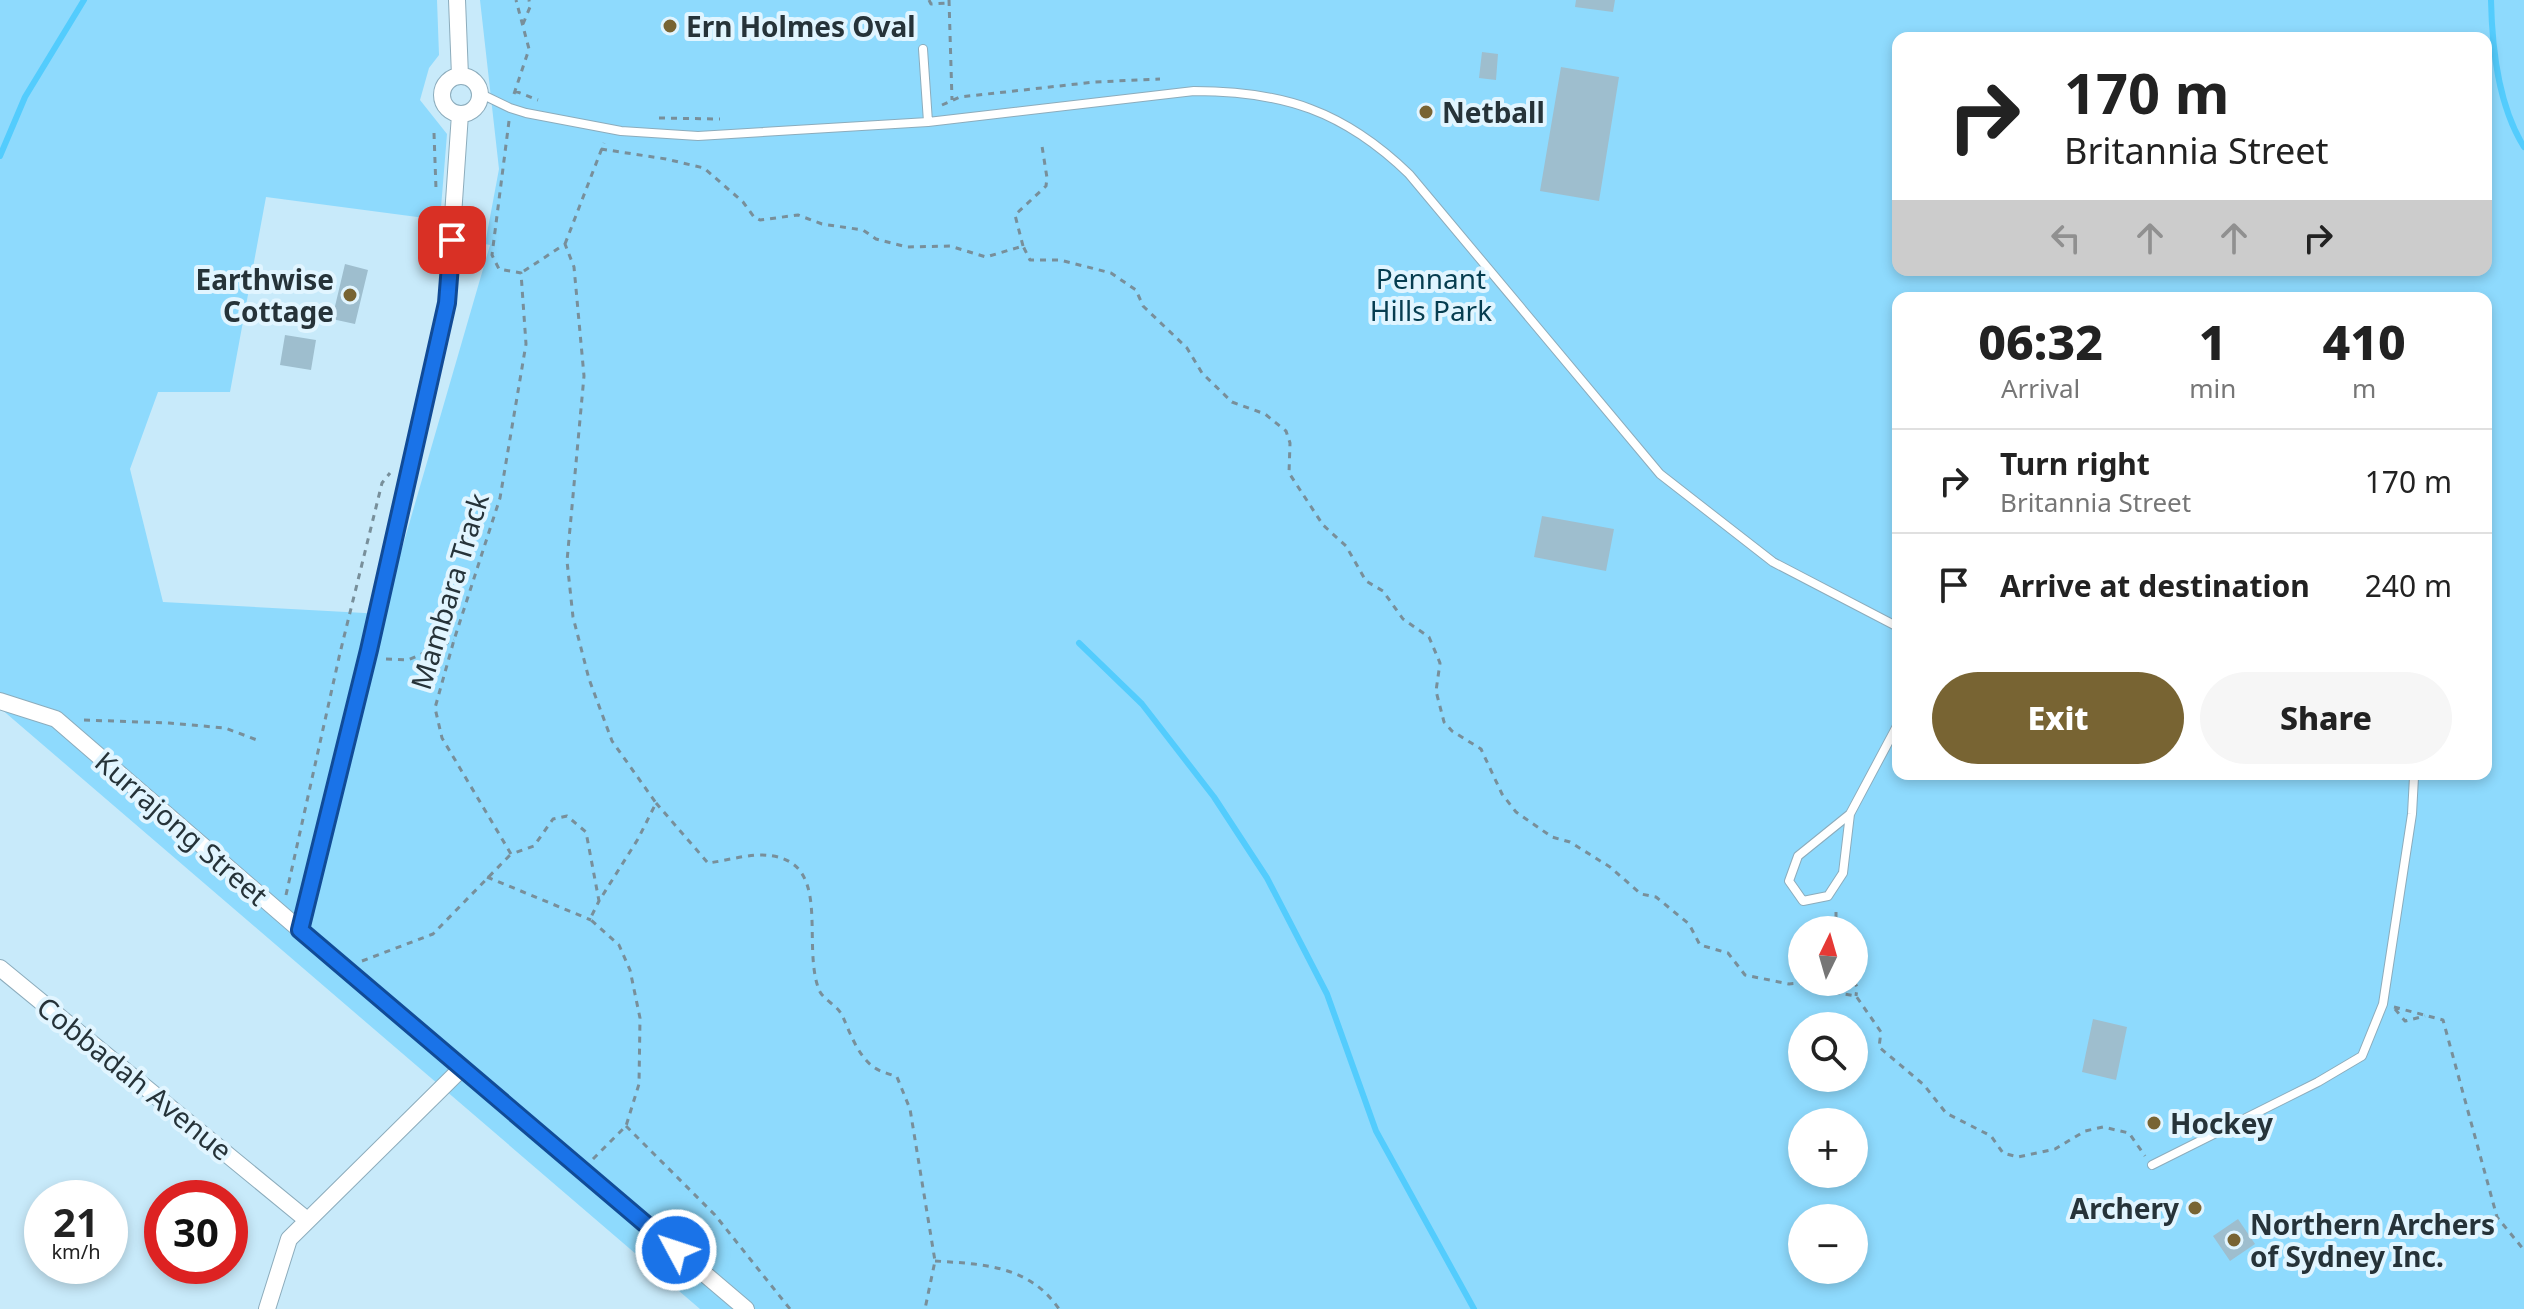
<!DOCTYPE html>
<html lang="en">
<head>
<meta charset="utf-8">
<style>
  :root { --surface:#fff; --page:#f6f6f6; --text:#222; --muted:#767676; --line:#e0e0e0; --accent:#786433 }
  body { margin:0; font-family:"Noto Sans",sans-serif; background:var(--page); color:var(--text); height:100vh; display:flex; flex-direction:column; font-size:30px; white-space:nowrap }
  * { box-sizing:border-box; margin:0 }
  p { font-size:26px; color:var(--muted) }
  .icon { flex:none; width:44px; height:44px; fill:none; stroke:currentColor; stroke-width:2; stroke-linecap:round; stroke-linejoin:round }
  .map { position:relative; flex:1; overflow:hidden }
  .sheet { position:absolute; left:1892px; top:292px; width:600px; height:488px; display:flex; flex-direction:column; background:var(--surface); border-radius:16px; box-shadow:0 4px 12px #0003 }
  .sheet>* { flex:none }
  .banner { position:absolute; left:1892px; top:32px; width:600px; height:244px; border-radius:16px; box-shadow:0 4px 12px #0003; background:#fff; color:var(--text); overflow:hidden }
  .needle { width:52px; rotate:5deg }
  .tools { position:absolute; left:1788px; top:916px; display:grid; gap:16px }
  .tools a { display:grid; place-items:center; width:80px; height:80px; border-radius:50%; background:var(--surface); box-shadow:0 4px 12px #0003; font-size:40px }
  .speed { position:absolute; left:24px; top:1180px; display:flex; gap:16px; font-size:40px; font-weight:700; text-align:center }
  .speed>* { display:grid; place-content:center; width:104px; height:104px; border-radius:50%; background:var(--surface); box-shadow:0 4px 12px #0003; line-height:1 }
  .speed small { font-size:20px; font-weight:400 }
  .speed .limit { border:12px solid #d22; background:#fff; color:#111 }
  .pin { position:absolute; display:grid; place-items:center; width:68px; height:68px; color:#fff; margin:-34px; border-radius:16px; box-shadow:0 4px 12px #0006 }
  .me { position:absolute; width:88px; margin:-44px; rotate:310deg; stroke-linejoin:round; filter:drop-shadow(0 0 6px #0008) }
  .turn { display:flex; align-items:center; gap:28px; height:168px; padding:0 40px; font-size:36px }
  .turn .icon { width:104px; height:104px; stroke-width:2.5 }
  .turn b { display:block; font-size:56px; line-height:68px }
  .lanes { display:flex; align-items:center; height:76px; padding:0 40px; background:#0003; justify-content:center; gap:40px; direction:ltr }
  .lanes .off { opacity:.35 }
  .eta { display:flex; justify-content:space-evenly; align-items:center; height:136px; text-align:center }
  .eta b { font-size:48px; font-weight:800; line-height:56px }
  .action { display:flex; gap:16px; margin-top:auto; padding:16px 40px }
  .action a { flex:1; height:92px; border-radius:48px; background:var(--accent); color:#fff; font-size:32px; font-weight:800; line-height:92px; text-align:center }
  .action a+a { background:var(--page); color:var(--text) }
  ul { padding:0; list-style:none }
  li { display:flex; align-items:center; gap:24px; height:104px; padding:0 40px; border-top:2px solid var(--line) }
  li div { flex:1 }
  li b { display:block; font-size:30px }
  li em { font-style:normal }
  .map>svg:first-child { display:block }
</style>
</head>
<body>
<div class="map">
<svg width="2524" height="1309" viewBox="0 0 2524 1309">
  <rect width="100%" height="100%" fill="#c8eafa"/>
  <path fill="#8edafd" fill-rule="evenodd" d="M 0,0 L 437,0 L 439,55 L 429,68 L 420,100 L 447,134 L 440,220 L 266,197 L 230,392 L 158,392 L 130,469 L 163,602 L 383,614 L 490,245 L 485,244 L 499,169 L 480,0 L 2524,0 L 2524,1309 L 700,1309 L 0,708 ZM 1898,38 L 2486,38 L 2486,270 L 1898,270 ZM 1898,298 L 2486,298 L 2486,774 L 1898,774 ZM 1802,930 L 1854,930 L 1854,982 L 1802,982 ZM 1802,1026 L 1854,1026 L 1854,1078 L 1802,1078 ZM 1802,1122 L 1854,1122 L 1854,1174 L 1802,1174 ZM 1802,1218 L 1854,1218 L 1854,1270 L 1802,1270 Z"/>
  <g fill="none" stroke-linecap="round" stroke-linejoin="round">
    <path stroke="#53ccfd" stroke-width="6" d="M 2491,0 C 2492,49 2498,105 2524,147
      M 0,156 L 25,97 L 84,0
      M 1079,643 L 1142,704 L 1214,797 L 1267,878 L 1327,994 L 1376,1131 L 1474,1309"/>
  </g>
  <path fill="#9ebece" d="M 1576,0 L 1615,0 L 1613,12 L 1575,7 Z
    M 1482,52 L 1498,54 L 1496,80 L 1479,78 Z
    M 1561,67 L 1619,77 L 1599,201 L 1540,191 Z
    M 345,264 L 368,270 L 355,324 L 332,319 Z
    M 285,335 L 316,340 L 311,370 L 280,365 Z
    M 1542,516 L 1614,529 L 1606,571 L 1534,557 Z
    M 2093,1019 L 2127,1027 L 2116,1080 L 2082,1072 Z
    M 2238,1219 L 2255,1244 L 2230,1261 L 2213,1236 Z"/>
  <g fill="none" stroke-linecap="round" stroke-linejoin="round">
    <g stroke="#8cacbc" stroke-width="10">
      <path id="service" d="M 923,49 L 928,122
        M 479,93 L 510,108 L 526,113 L 621,131 L 698,136 L 928,122 L 1194,91 C 1283,91 1344,111 1409,174 L 1660,474 L 1773,562 L 1898,627
        M 1850,814 L 1798,856 L 1789,881 L 1803,901 L 1828,896 L 1843,873 L 1850,814 L 1898,724
        M 2152,1165 L 2318,1082 L 2362,1056 L 2383,1004 L 2412,814 L 2414,777 L 2412,774"/>
    </g>
    <g stroke="#8cacbc" stroke-width="18">
      <path id="minor" d="M 457,0 L 460,76
        M442 95a19 19 0 1 1 38 0a19 19 0 1 1-38 0Z
        M 0,701 L 56,719 L 344,968 L 746,1309
        M 300,930 L 369,650 L 447,303 L 460,114
        M 0,968 L 307,1220
        M 267,1309 L 289,1239 L 462,1068"/>
    </g>
    <path stroke="#788f9a" stroke-width="3" stroke-dasharray="6 6" stroke-linecap="butt" d="M 929,0 L 931,4 L 949,3
      M 949,0 L 952,100
      M 523,24 L 530,7 L 529,0
      M 515,91 L 538,100
      M 514,94 L 529,49 L 516,0
      M 942,105 L 960,97 L 1095,82 L 1160,79
      M 659,118 L 720,119
      M 509,121 L 492,255 L 499,269 L 521,273 L 526,344 L 500,498 L 454,640 L 435,708 L 442,738 L 511,854 L 534,846 L 553,819 L 567,816 L 586,832 L 599,901 L 638,839 L 656,803 L 612,741 L 589,679 L 573,617 L 567,561 L 584,376 L 574,267 L 565,244 L 521,273
      M 434,133 L 436,189
      M 601,149 L 666,159 L 704,168 L 743,202 L 754,217 L 760,220 L 798,215 L 822,224 L 863,230 L 876,239 L 907,247 L 950,246 L 986,257 L 1023,246 L 1030,260 L 1060,260 L 1111,273 L 1136,290 L 1143,306 L 1187,348 L 1202,373 L 1232,402 L 1265,414 L 1286,431 L 1290,443 L 1289,473 L 1323,525 L 1346,546 L 1366,581 L 1383,591 L 1403,619 L 1429,637 L 1440,663 L 1436,691 L 1444,722 L 1452,731 L 1481,749 L 1502,794 L 1516,812 L 1552,837 L 1570,842 L 1610,867 L 1641,894 L 1656,897 L 1689,924 L 1700,945 L 1728,953 L 1745,975 L 1789,984 L 1811,982
      M 565,244 L 604,143
      M 1023,246 L 1015,215 L 1046,186 L 1047,178 L 1042,146
      M 386,659 L 408,660 L 454,640
      M 84,720 L 169,723 L 225,728 L 257,740
      M 656,803 L 708,863 C 724,861 741,856 757,855 C 837,853 800,940 819,990 C 824,1001 838,1005 843,1017 C 850,1033 859,1058 875,1068 C 881,1072 890,1074 897,1077 L 910,1109 L 935,1261 L 925,1309
      M 487,877 L 591,920
      M 286,895 L 340,653 L 382,483 L 390,473
      M 1836,930 L 1836,906
      M 362,961 L 433,934 L 511,854
      M 1854,981 L 1857,987 L 1856,996
      M 1812,982 L 1838,993 L 1856,996 L 1881,1032 L 1879,1047 L 1924,1085 L 1946,1113 L 1991,1136 L 2003,1153 L 2018,1157 L 2055,1149 L 2085,1131 L 2103,1127 L 2129,1133 L 2145,1156
      M 2394,1007 L 2443,1020 L 2497,1217 L 2524,1250
      M 2395,1009 L 2405,1021 L 2425,1016
      M 626,1126 L 715,1215 L 790,1309
      M 593,1159 L 626,1126 L 639,1084 L 640,1018 L 630,970 L 619,945 L 590,919 L 599,901
      M 935,1261 C 982,1264 1029,1265 1059,1309"/>
    <use href="#service" stroke="#fff" stroke-width="8"/>
    <use href="#minor" stroke="#fff" stroke-width="16"/>
  </g>
  <g fill="none" stroke-linecap="round" stroke-linejoin="round">
    <g stroke="#114b97" stroke-width="20">
      <path id="route" d="M 452,240 L 447,303 L 369,650 L 300,930 L 676,1250"/>
    </g>
    <use href="#route" stroke="#1a73e8" stroke-width="14"/>
  </g>
  <g fill="#786433" stroke="#e1f5ff" stroke-width="3">
    <circle cx="670" cy="26" r="8"/>
    <circle cx="1426" cy="112" r="8"/>
    <circle cx="350" cy="295" r="8"/>
    <circle cx="2154" cy="1123" r="8"/>
    <circle cx="2195" cy="1208" r="8"/>
    <circle cx="2234" cy="1240" r="8"/>
  </g>
  <g text-anchor="middle" dominant-baseline="central" stroke-width="8" stroke-linejoin="round" paint-order="stroke">
    <g font-size="28" font-weight="bold" fill="#263339" stroke="#e1f5ff" text-anchor="start">
      <text x="686" y="26">Ern Holmes Oval</text>
      <text x="1442" y="112">Netball</text>
      <text x="334" y="279" text-anchor="end">Earthwise<tspan x="334" dy="32">Cottage</tspan></text>
      <text x="2170" y="1123">Hockey</text>
      <text x="2179" y="1208" text-anchor="end">Archery</text>
      <text x="2250" y="1224">Northern Archers<tspan x="2250" dy="32">of Sydney Inc.</tspan></text>
    </g>
    <g font-size="28" fill="#063d50" stroke="#e1f5ff">
      <text x="1431" y="278">Pennant<tspan x="1431" dy="32">Hills Park</tspan></text>
    </g>
    <g font-size="28" fill="#263339" stroke="#e1f5ff">
      <text transform="translate(449 591) rotate(-73)">Mambara Track</text>
      <text transform="translate(182 828) rotate(41)">Kurrajong Street</text>
      <text transform="translate(135 1078) rotate(39)">Cobbadah Avenue</text>
    </g>
  </g>
</svg>
<div class="tools">
<a><svg class="needle" viewBox="-14 -14 28 28"><path d="M0-13l5 13h-10z" fill="#e53935"/><path d="M0 13l5-13h-10z" fill="#767676"/></svg></a>
<a><svg class="icon" aria-label="search" viewBox="0 0 24 24"><circle cx="10" cy="10" r="6"/><path d="M15 15l6 6"/></svg></a>
<a>+</a>
<a>−</a>
</div>
<div class="speed"><div>21<small>km/h</small></div><div class="limit">30</div></div>
<div class="pin" style="left:452px;top:240px;background:#d93025"><svg class="icon" aria-label="arrive" viewBox="0 0 24 24"><path d="M6 21V4h12l-3 4 3 4H6"/></svg></div>
<svg class="me" style="left:676px;top:1250px" viewBox="-20 -20 40 40"><circle r="17" fill="#1a73e8" stroke="#fff" stroke-width="3"/><path d="M0-11L8 9 0 5-8 9z" fill="#fff"/></svg>
<div class="banner">
<div class="turn"><svg class="icon" aria-label="right" viewBox="0 0 24 24"><path d="M7 20v-9h11M14 6l5 5-5 5"/></svg><div><b>170 m</b>Britannia Street</div></div>
<div class="lanes"><svg class="icon off" aria-label="left" viewBox="0 0 24 24"><path d="M17 20v-9H6M10 6l-5 5 5 5"/></svg><svg class="icon off" aria-label="ahead" viewBox="0 0 24 24"><path d="M12 20V5M6 11l6-6 6 6"/></svg><svg class="icon off" aria-label="ahead" viewBox="0 0 24 24"><path d="M12 20V5M6 11l6-6 6 6"/></svg><svg class="icon" aria-label="right" viewBox="0 0 24 24"><path d="M7 20v-9h11M14 6l5 5-5 5"/></svg></div>
</div>
<section class="sheet">
<div class="eta">
<div><b>06:32</b><p>Arrival</p></div>
<div><b>1</b><p>min</p></div>
<div><b>410</b><p>m</p></div>
</div>
<ul>
<li><svg class="icon" aria-label="right" viewBox="0 0 24 24"><path d="M7 20v-9h11M14 6l5 5-5 5"/></svg><div><b>Turn right</b><p>Britannia Street</p></div><em>170 m</em></li>
<li><svg class="icon" aria-label="arrive" viewBox="0 0 24 24"><path d="M6 21V4h12l-3 4 3 4H6"/></svg><div><b>Arrive at destination</b></div><em>240 m</em></li>
</ul>
<div class="action"><a>Exit</a><a>Share</a></div>
</section>
</div>
</body>
</html>
